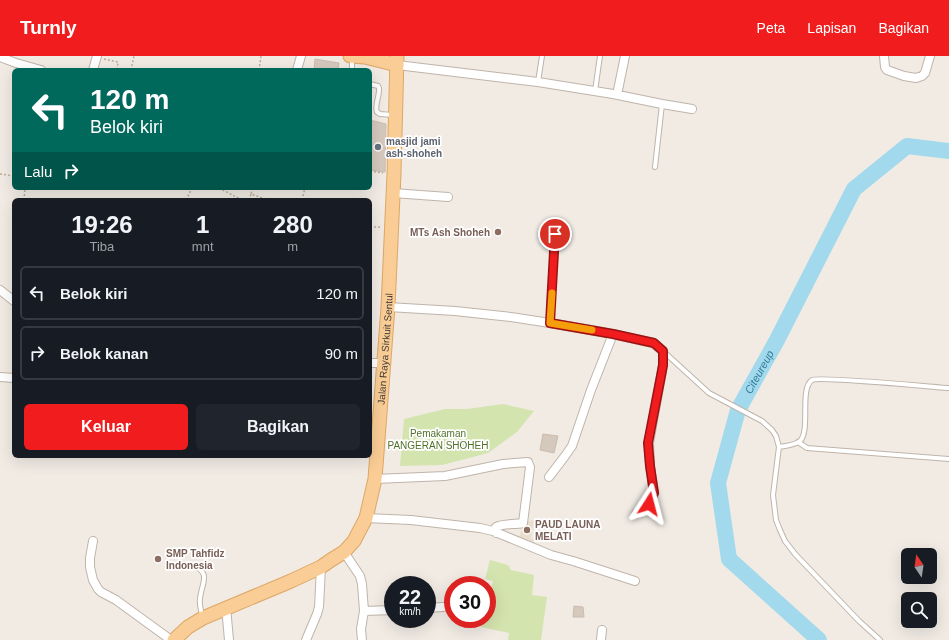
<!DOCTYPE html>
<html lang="id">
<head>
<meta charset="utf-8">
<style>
  :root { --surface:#171b24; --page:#20242c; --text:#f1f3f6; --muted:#9ea1a6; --line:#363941; --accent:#f01c1d }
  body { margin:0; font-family:Helvetica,sans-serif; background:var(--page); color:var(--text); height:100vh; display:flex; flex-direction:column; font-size:15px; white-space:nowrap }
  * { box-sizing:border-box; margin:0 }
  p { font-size:13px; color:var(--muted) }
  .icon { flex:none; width:22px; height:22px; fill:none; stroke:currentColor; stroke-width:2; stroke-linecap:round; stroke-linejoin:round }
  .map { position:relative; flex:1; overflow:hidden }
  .sheet { position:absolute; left:12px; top:142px; width:360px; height:260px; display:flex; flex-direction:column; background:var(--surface); border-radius:6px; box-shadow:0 4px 16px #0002 }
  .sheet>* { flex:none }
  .top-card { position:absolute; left:12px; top:12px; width:360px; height:122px; border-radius:6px; box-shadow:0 4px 16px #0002; background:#00695c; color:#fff; overflow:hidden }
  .needle { width:26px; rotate:347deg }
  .fabs { position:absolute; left:901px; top:492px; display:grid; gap:8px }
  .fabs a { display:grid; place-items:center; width:36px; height:36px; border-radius:6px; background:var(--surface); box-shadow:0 4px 16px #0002; font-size:20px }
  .speed { position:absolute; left:384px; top:520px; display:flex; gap:8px; font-size:20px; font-weight:700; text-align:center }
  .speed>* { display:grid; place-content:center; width:52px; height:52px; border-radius:50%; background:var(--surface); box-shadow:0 4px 16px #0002; line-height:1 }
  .speed small { font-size:10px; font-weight:400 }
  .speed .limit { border:6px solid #d22; background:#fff; color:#111 }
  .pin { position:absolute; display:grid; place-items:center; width:34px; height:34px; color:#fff; margin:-17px; border:2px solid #fff; border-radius:50%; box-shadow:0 1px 4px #0007 }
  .me { position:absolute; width:44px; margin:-22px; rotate:9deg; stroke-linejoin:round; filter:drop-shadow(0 0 3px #0008) }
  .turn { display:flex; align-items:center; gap:14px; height:84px; padding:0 12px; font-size:18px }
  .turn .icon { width:52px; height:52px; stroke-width:2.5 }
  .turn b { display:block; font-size:28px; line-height:34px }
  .then { display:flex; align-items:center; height:38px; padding:0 12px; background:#0003; gap:8px; font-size:15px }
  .eta { display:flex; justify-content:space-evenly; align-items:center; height:68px; text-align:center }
  .eta b { font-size:24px; font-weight:700; line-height:28px }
  .button { display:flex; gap:8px; margin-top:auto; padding:8px 12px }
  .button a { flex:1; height:46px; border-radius:6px; background:var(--accent); color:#fff; font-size:16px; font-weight:700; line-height:46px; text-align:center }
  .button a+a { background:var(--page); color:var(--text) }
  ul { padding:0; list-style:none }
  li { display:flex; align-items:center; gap:12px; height:54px; margin:0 8px 6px; padding:0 4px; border:2px solid var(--line); border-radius:6px }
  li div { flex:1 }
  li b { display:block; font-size:15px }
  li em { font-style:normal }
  header { display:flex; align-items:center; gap:24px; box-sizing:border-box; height:56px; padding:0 20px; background:var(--accent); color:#fff }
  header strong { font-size:19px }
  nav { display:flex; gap:22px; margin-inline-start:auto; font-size:14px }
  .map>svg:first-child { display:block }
</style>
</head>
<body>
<header>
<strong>Turnly</strong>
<nav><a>Peta</a><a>Lapisan</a><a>Bagikan</a></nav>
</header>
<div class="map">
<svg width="949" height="584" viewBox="0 0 949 584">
  <rect width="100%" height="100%" fill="#f1ebe4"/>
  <path fill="#eadece" d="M 534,464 L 531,482 L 534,483 L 533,489 L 518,484 L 524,466 Z"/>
  <path fill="#d4e4ae" d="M 503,348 L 534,355 L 517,376 L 488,397 L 442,409 L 400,410 L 404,363 L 445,353 L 467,353 Z
    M 490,504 L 508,509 L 511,514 L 534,519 L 532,539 L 547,541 L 541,584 L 508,584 L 509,577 L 481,571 L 483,563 L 487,563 L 487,547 L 493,525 L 485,523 Z"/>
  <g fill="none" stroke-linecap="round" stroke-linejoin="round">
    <path stroke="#a2d9ec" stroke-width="16" id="s1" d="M 819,584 L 729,503 L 718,427 L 738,354 L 777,284 L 854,133 L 907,90 L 949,95"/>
  </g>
  <path fill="#d5c8bd" stroke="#ccbcae" d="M 315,3 L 339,7 L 338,14 L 314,14 Z
    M 370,64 L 386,68 L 385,116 L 370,114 Z
    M 543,378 L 558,380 L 554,397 L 540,394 Z
    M 574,550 L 583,551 L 584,561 L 573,561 Z"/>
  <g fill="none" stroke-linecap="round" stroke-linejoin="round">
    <g stroke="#bfb4aa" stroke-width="6">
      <path id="lane" d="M 352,14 L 352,3
        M 538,26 L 542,0
        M 370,28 L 378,30 L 379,32 C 380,40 374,49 377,56 L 380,58 L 393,59
        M 595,35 L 600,0
        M 655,111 L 662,48
        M 550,267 L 555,178
        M 663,295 L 709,337 L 762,365 L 772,374 L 776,380 L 779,391 L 773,439 L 776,464 L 780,474 L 785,485 L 795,498 L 859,565 L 880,584
        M 798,386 L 807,392 L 949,403
        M 779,391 C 786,390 795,389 800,385 C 811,374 799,333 812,324 C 819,320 932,331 949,332
        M 193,510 C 212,516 201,529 200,543 C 199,548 201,554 202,559"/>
    </g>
    <g stroke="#bfb4aa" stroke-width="10">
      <path id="street" d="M 884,0 L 885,11 L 887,14 L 904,20 L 916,22 L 922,20 L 925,17 L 930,0
        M 0,1 L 16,7 L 41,14
        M 397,9 L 538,26 L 613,38 L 662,48 L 692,53
        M 93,14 L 97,0
        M 297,14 L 301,0
        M 617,39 L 625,0
        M 393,137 L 448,141
        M 0,234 L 14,245
        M 388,251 L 455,255 L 511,261 L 550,267 L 613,278 L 653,287 L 663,295 L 663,309 L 661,320 L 649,387 L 650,410 L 654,437 L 649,448 L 636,458
        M 370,307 L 383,307
        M 0,321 L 14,322
        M 549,421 L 565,400 L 572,390 L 591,334 L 613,278
        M 375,423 L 445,420 L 503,408 L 528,406 L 530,411 L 523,467 C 514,469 504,467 496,471 L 496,477
        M 366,462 L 411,464 L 480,472 L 493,475 L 551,499 L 573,505 L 635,525
        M 93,485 L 90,502 L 90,511 L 93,524 L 98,533 L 101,536 L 116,544 L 171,584
        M 344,496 L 360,520 L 362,528 L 364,555 L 361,573 L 362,584
        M 226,551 L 229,584
        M 427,552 L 443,551
        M 364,555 L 393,554
        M 306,584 L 317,558 L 319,551 L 321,511
        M 601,584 L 602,574"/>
    </g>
    <g stroke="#dda766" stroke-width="15">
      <g id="primary">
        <path d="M 350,0 L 365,1 L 397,9"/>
        <path id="s2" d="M 174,584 L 188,571 L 203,562 L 291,525 L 321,511 L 331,504 L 344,496 L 354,485 L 366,462 L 375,423 L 388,251 L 394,118 L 397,0"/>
      </g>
    </g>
    <path stroke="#bdab99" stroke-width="1.5" stroke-dasharray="2 2" stroke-linecap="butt" d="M 104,3 L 118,6 L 117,14
      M 131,14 L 134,0
      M 259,14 L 261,0
      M 370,115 L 383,117
      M 0,118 L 14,120
      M 219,132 L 242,144
      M 253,132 L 251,138 L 268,144
      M 24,144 L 25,132
      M 186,144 L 192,132
      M 249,144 L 251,138
      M 302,144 L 305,132
      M 370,171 L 381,171"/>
    <use href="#lane" stroke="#fff" stroke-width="4"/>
    <use href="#street" stroke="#fff" stroke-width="8"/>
    <use href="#primary" stroke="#f9cd95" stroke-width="13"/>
  </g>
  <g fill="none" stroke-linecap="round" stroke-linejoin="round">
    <g stroke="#9c1213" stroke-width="10">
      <path id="route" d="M 555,178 L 550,267 L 613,278 L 654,287 L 663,295 L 663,309 L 661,320 L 648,387 L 650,410 L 654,437 L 649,448"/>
    </g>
    <use href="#route" stroke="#f01c1d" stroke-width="7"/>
    <path stroke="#f59e0b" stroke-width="7" d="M 552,237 L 550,267 L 592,274"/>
  </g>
  <circle fill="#6b7280" stroke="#fff" stroke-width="1.5" cx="378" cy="91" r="4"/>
  <g fill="#8d6e63" stroke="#fff" stroke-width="1.5">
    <circle cx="498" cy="176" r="4"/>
    <circle cx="527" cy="474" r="4"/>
    <circle cx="158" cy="503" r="4"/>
  </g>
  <g text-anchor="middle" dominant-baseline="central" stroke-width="3.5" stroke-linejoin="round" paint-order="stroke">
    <g font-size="10" font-weight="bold" fill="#5b616d" stroke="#fff" text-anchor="start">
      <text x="386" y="85">masjid jami<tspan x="386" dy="12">ash-shoheh</tspan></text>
    </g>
    <g font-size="10" font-weight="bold" fill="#785e54" stroke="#fff" text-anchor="start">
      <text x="490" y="176" text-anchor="end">MTs Ash Shoheh</text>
      <text x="535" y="468">PAUD LAUNA<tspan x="535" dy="12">MELATI</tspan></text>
      <text x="166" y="497">SMP Tahfidz<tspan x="166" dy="12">Indonesia</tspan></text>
    </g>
    <g font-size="10" fill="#433b34" stroke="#fff">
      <text stroke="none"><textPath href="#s2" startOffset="404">Jalan Raya Sirkuit Sentul</textPath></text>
    </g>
    <g font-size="10" fill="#50712b" stroke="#fff">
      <text x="438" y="377">Pemakaman<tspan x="438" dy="12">PANGERAN SHOHEH</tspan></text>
    </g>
    <g font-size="11" font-style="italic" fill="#307d9a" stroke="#fff">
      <text stroke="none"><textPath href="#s1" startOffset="317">Citeureup</textPath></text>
    </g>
  </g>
</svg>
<div class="fabs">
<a><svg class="needle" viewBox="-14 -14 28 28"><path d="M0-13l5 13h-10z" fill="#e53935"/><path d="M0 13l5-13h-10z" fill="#9ea1a6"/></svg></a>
<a><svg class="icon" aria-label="search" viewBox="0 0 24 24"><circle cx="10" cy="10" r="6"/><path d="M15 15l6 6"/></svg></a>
</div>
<div class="speed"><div>22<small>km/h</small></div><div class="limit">30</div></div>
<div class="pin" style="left:555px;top:178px;background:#d93025"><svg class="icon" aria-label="arrive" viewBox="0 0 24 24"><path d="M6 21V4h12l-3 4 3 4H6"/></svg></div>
<svg class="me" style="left:649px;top:448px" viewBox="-20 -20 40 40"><path d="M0-17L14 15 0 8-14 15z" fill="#f01c1d" stroke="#fff" stroke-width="4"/></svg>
<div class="top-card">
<div class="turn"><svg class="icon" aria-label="left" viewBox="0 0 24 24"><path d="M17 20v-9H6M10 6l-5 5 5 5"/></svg><div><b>120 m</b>Belok kiri</div></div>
<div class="then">Lalu<svg class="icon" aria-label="right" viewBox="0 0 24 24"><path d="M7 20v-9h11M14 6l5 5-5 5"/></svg></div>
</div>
<section class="sheet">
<div class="eta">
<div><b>19:26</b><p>Tiba</p></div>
<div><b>1</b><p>mnt</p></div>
<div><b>280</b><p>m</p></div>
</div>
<ul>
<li><svg class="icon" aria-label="left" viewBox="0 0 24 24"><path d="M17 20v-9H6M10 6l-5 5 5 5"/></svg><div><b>Belok kiri</b></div><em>120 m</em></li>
<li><svg class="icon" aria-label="right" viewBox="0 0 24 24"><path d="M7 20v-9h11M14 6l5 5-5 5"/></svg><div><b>Belok kanan</b></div><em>90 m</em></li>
</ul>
<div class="button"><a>Keluar</a><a>Bagikan</a></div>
</section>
</div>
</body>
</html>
